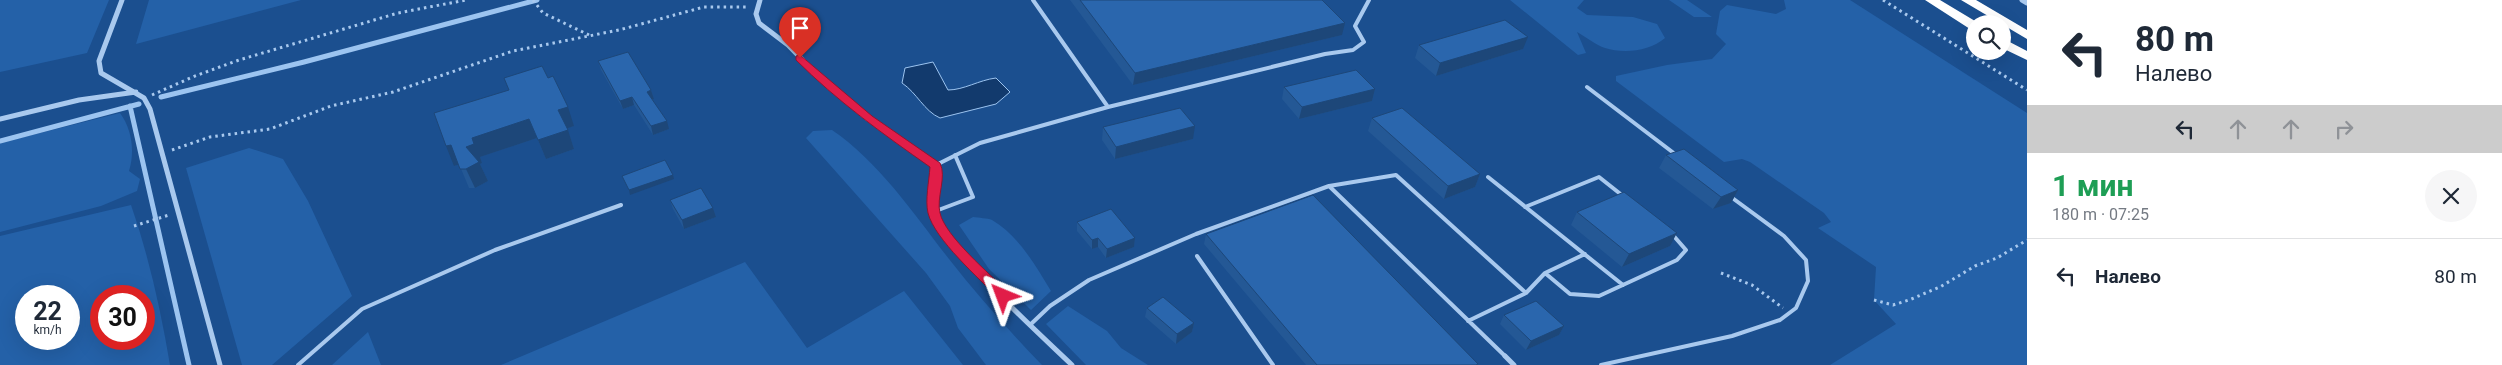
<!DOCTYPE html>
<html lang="ru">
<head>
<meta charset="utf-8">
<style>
  :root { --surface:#fff; --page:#f6f6f7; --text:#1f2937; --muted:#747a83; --line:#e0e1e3 }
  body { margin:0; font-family:Roboto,sans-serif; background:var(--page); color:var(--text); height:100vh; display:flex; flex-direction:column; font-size:19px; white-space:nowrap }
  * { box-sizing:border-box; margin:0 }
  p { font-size:16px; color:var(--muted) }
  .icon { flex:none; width:28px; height:28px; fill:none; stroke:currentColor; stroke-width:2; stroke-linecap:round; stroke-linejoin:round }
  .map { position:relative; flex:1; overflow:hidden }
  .drawer { display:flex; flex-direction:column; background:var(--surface); width:475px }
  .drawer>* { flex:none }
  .hud { background:#fff; color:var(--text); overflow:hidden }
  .controls { position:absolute; left:1966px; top:15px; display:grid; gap:10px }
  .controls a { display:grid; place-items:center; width:45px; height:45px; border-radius:50%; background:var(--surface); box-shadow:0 5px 20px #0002; font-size:25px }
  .speed { position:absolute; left:15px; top:285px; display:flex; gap:10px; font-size:25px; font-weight:700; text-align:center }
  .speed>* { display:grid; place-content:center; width:65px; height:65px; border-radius:50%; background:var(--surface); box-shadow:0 5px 20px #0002; line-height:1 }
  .speed small { font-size:12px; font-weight:400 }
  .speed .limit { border:8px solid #d22; background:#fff; color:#111 }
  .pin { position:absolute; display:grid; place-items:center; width:42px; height:42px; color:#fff; margin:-51px -21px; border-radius:50% 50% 50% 0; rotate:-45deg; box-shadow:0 0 5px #0007 }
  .pin .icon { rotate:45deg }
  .me { position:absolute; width:55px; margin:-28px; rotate:316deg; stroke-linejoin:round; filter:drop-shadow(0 0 4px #0008) }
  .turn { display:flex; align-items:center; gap:18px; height:105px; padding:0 25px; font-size:22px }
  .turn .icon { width:65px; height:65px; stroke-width:2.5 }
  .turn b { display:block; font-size:35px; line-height:42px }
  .lanes { display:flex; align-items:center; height:48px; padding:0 25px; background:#0003; justify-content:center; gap:25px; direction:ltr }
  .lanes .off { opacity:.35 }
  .round { display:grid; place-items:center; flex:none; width:52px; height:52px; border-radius:26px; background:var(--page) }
  .head { display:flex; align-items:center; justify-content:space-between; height:85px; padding:0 25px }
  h1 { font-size:30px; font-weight:700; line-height:38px; color:#1e9e55 }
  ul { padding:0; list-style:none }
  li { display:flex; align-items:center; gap:15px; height:75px; padding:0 25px; border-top:1px solid var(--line) }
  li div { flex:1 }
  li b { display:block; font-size:19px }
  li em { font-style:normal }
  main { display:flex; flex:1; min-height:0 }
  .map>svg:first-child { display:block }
</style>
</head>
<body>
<main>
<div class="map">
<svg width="2027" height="365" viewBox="0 0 2027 365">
  <rect width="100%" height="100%" fill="#1b4f8f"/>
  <path fill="#2461a8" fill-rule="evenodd" d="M 0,0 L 109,0 L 87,53 L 0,72 Z
    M 149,0 L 301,0 L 136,44 Z
    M 1510,0 L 1584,0 L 1577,8 L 1587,15 L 1633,17 L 1657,24 L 1665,38 C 1650,51 1624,54 1605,48 C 1596,45 1586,37 1577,32 L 1586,53 L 1578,55 Z
    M 1669,0 L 1687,0 L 1712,17 L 1694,17 Z
    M 1784,0 L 1850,0 L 2027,113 L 2027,365 L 1830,365 L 1896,324 L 1874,300 L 1876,267 L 1818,228 L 1831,222 L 1824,213 L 1750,162 L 1742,159 L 1724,162 L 1616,81 L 1616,76 L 1667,65 L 1712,59 L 1726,44 L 1716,34 L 1720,11 L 1727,5 L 1776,14 L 1786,9 Z
    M 120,113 C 132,129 135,152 129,171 L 140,179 L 137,191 L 101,206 L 0,232 L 0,143 Z
    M 832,130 C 879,162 914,214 949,259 C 978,296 1010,332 1042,365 L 986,365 L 958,328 L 950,306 L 926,273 L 806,138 L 813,131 Z
    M 249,148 L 283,159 L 308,201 L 352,296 L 272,365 L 242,365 L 186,168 Z
    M 131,205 C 149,257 161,311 170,365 L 0,365 L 0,236 ZM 26,296 L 69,296 L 69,339 L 26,339 ZM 101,296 L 144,296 L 144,339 L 101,339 Z
    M 973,217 C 979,218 987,218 992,220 C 1019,236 1035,265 1051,291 L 1031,310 L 989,269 L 959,225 Z
    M 745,262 L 807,348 L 904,291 L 963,365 L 501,365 Z
    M 1068,306 L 1107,331 L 1121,348 L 1148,365 L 1086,365 L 1046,324 Z
    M 368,332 L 381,365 L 332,365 Z"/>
  <path fill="#123a6d" stroke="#9cc4f0" d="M 933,62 L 948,90 C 964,90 979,80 996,78 L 1010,92 L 996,104 L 940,118 C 924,111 917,93 902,83 L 905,68 Z"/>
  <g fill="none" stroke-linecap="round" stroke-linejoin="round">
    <path stroke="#9cc4f0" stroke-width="5" d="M 161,97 L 304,62 L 537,0
      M 130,106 L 189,365
      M 0,141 L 139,104"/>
    <path stroke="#a9c9ee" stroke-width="3" stroke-dasharray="2.5 4" stroke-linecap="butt" d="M 533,0 L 543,13 L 589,35
      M 1883,0 L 2027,90
      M 152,95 L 195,76 L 239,60 L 398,13 L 466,0
      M 172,150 L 210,137 L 270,129 L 331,106 L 393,92 L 513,51 L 619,30 L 704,7 L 748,7
      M 134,226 L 169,215
      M 1721,273 L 1752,285 L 1783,308
      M 1874,300 L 1893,305 L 1909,300 L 1940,287 L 1975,266 L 1997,258 L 2027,240"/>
    <path stroke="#a9c9ee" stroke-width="4" d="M 1033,0 L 1108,107
      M 1587,87 L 1675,154
      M 936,165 L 980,143 L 1108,107 L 1325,54 L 1353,50 L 1364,42 L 1355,26 L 1369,0
      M 1488,177 L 1623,285
      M 1329,186 L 1505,356
      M 1525,207 L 1599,177 L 1623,196
      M 933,212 L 973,197 L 955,155
      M 1197,256 L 1273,365
      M 1545,273 L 1570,294 L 1599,296 L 1677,260 L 1686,250 L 1672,234
      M 1468,321 L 1526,293 L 1545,273 L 1585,254
      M 1031,324 L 1050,306 L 1089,280 L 1196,234 L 1329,186 L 1396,175 L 1526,293
      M 298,365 L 362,309 L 495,250 L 621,205
      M 1601,365 L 1732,336 L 1780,320 L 1796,308 L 1808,281 L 1806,260 L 1784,236 L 1731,197"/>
    <path stroke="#a9c9ee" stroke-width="5" d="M 122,0 L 99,61 L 101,73 L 144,98 L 150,109 L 220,365
      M 760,0 L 756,14 L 759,23 L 788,45 L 828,86 L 868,119 L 936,165 C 935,179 930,197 933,211 C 941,245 1043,337 1072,365
      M 2022,0 L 2027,3
      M 0,119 L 79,100 L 136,92
      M 1505,356 L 1514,365"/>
    <path fill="#fff" fill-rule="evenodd" d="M 1925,0 L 1940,0 L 1980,24 L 1975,24 L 1975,30 L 1970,29 Z
      M 1961,0 L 1976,0 L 2027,30 L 2027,39 Z
      M 2002,38 L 2027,51 L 2027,60 L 2002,48 Z"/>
  </g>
  <path fill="#245895" d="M 1070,0 L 1322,0 L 1342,35 L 1133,85 Z
    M 1419,45 L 1523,49 L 1436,76 L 1415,58 Z
    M 598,61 L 651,90 L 654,99 L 652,99 L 669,129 L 653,135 L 634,105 L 623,109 L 601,70 Z
    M 504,78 L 548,78 L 574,126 L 567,128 L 574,149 L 546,159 L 537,138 L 480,157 L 482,163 L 480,164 L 488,181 L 475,188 L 469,188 L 459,164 L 454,166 L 509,90 Z
    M 1284,87 L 1375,89 L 1372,101 L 1299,119 L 1282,99 Z
    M 1372,118 L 1480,174 L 1475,187 L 1444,199 L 1368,131 Z
    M 1103,127 L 1193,139 L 1115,159 L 1102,140 Z
    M 1666,155 L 1738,190 L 1731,203 L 1713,209 L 1659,168 Z
    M 670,200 L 713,208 L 716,217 L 684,229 L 673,209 Z
    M 1577,212 L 1670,246 L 1622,267 L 1571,225 Z
    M 1077,222 L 1135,238 L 1134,247 L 1106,258 L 1098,247 L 1092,249 L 1077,231 Z
    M 1206,234 L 1478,364 L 1478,365 L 1306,365 L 1204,244 Z
    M 1147,308 L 1194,323 L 1192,332 L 1176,344 L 1145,317 Z
    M 1504,315 L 1564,326 L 1559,335 L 1526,350 L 1500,324 Z"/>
  <path fill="#1d4779" d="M 1345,23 L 1342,35 L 1133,85 L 1135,73 Z
    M 1528,37 L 1523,49 L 1436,76 L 1440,63 Z
    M 1375,89 L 1372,101 L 1299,119 L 1302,107 Z
    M 651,90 L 654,99 L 649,100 L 647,92 Z
    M 632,97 L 634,105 L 623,109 L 620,101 Z
    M 568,107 L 574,126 L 565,129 L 558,110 Z
    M 529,119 L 537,138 L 480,157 L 482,163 L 480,164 L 488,181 L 475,188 L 466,169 L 466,147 L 472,138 Z
    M 667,121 L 669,129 L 653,135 L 651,126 Z
    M 1195,126 L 1193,139 L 1115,159 L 1116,147 Z
    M 568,130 L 574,149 L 546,159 L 538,140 Z
    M 451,145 L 460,164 L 454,166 L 446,146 Z
    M 1480,174 L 1475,187 L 1444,199 L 1448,186 Z
    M 673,175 L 674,179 L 630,195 L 629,190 Z
    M 1738,190 L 1731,203 L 1713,209 L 1721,197 Z
    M 713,208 L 716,217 L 684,229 L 682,220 Z
    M 1677,233 L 1670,246 L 1622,267 L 1629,254 Z
    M 1098,238 L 1098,247 L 1092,249 L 1092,240 Z
    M 1135,238 L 1134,247 L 1106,258 L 1107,249 Z
    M 1194,323 L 1192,332 L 1176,344 L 1177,334 Z
    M 1564,326 L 1559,335 L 1526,350 L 1531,341 Z"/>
  <path fill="#2a66ad" stroke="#1d4779" d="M 1080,0 L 1322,0 L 1345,23 L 1135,73 Z
    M 1505,20 L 1528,37 L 1440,63 L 1419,45 Z
    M 628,52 L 651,90 L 647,92 L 667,121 L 651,126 L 632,97 L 620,101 L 598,61 Z
    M 542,66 L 548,78 L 553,76 L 568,107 L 558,110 L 568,130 L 538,140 L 529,119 L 472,138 L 474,144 L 466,147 L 479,162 L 466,169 L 460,169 L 451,145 L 446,146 L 434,113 L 509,90 L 504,78 Z
    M 1356,70 L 1375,89 L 1302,107 L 1284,87 Z
    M 1180,108 L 1195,126 L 1116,147 L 1103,127 Z
    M 1402,108 L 1480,174 L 1448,186 L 1372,118 Z
    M 1684,149 L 1738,190 L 1721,197 L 1666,155 Z
    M 665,160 L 673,175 L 629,190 L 622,176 Z
    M 701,188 L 713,208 L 682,220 L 670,200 Z
    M 1624,192 L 1677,233 L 1629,254 L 1577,212 Z
    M 1313,195 L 1478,364 L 1476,365 L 1317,365 L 1206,234 Z
    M 1111,209 L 1135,238 L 1107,249 L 1098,238 L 1092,240 L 1077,222 Z
    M 1163,297 L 1194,323 L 1177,334 L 1147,308 Z
    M 1536,301 L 1564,326 L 1531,341 L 1504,315 Z"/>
  <path fill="#e11d48" stroke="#92132f" d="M 800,55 L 872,116 L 940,163 C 947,177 936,198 940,213 C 945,236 990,274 1008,292 L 1010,296 L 1008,299 L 999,299 C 979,278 935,240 928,213 C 925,200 929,181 930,167 C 883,134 837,101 796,60 L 796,56 Z"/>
</svg>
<div class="controls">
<a><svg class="icon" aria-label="search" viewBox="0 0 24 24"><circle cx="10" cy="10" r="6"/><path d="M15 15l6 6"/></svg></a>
</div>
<div class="speed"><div>22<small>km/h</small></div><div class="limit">30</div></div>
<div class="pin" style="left:800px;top:58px;background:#d93025"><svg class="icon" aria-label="arrive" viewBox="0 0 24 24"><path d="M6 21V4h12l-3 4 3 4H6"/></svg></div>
<svg class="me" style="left:1003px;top:296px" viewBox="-20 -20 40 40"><path d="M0-17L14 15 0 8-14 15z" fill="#e11d48" stroke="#fff" stroke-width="4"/></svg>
</div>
<section class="drawer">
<div class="hud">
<div class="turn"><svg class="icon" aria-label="left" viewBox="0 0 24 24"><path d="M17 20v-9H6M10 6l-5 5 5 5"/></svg><div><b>80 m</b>Налево</div></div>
<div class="lanes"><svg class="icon" aria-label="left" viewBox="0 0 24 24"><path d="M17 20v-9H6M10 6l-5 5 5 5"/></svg><svg class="icon off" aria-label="ahead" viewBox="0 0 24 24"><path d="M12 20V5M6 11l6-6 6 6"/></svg><svg class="icon off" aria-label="ahead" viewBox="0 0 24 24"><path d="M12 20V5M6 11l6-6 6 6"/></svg><svg class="icon off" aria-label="right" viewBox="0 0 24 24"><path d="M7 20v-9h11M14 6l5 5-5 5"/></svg></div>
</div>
<div class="head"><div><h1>1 мин</h1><p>180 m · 07:25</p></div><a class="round"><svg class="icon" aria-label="close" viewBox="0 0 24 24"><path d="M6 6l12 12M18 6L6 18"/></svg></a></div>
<ul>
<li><svg class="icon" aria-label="left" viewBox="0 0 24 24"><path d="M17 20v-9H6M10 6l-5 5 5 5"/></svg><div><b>Налево</b></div><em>80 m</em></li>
</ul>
</section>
</main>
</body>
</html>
